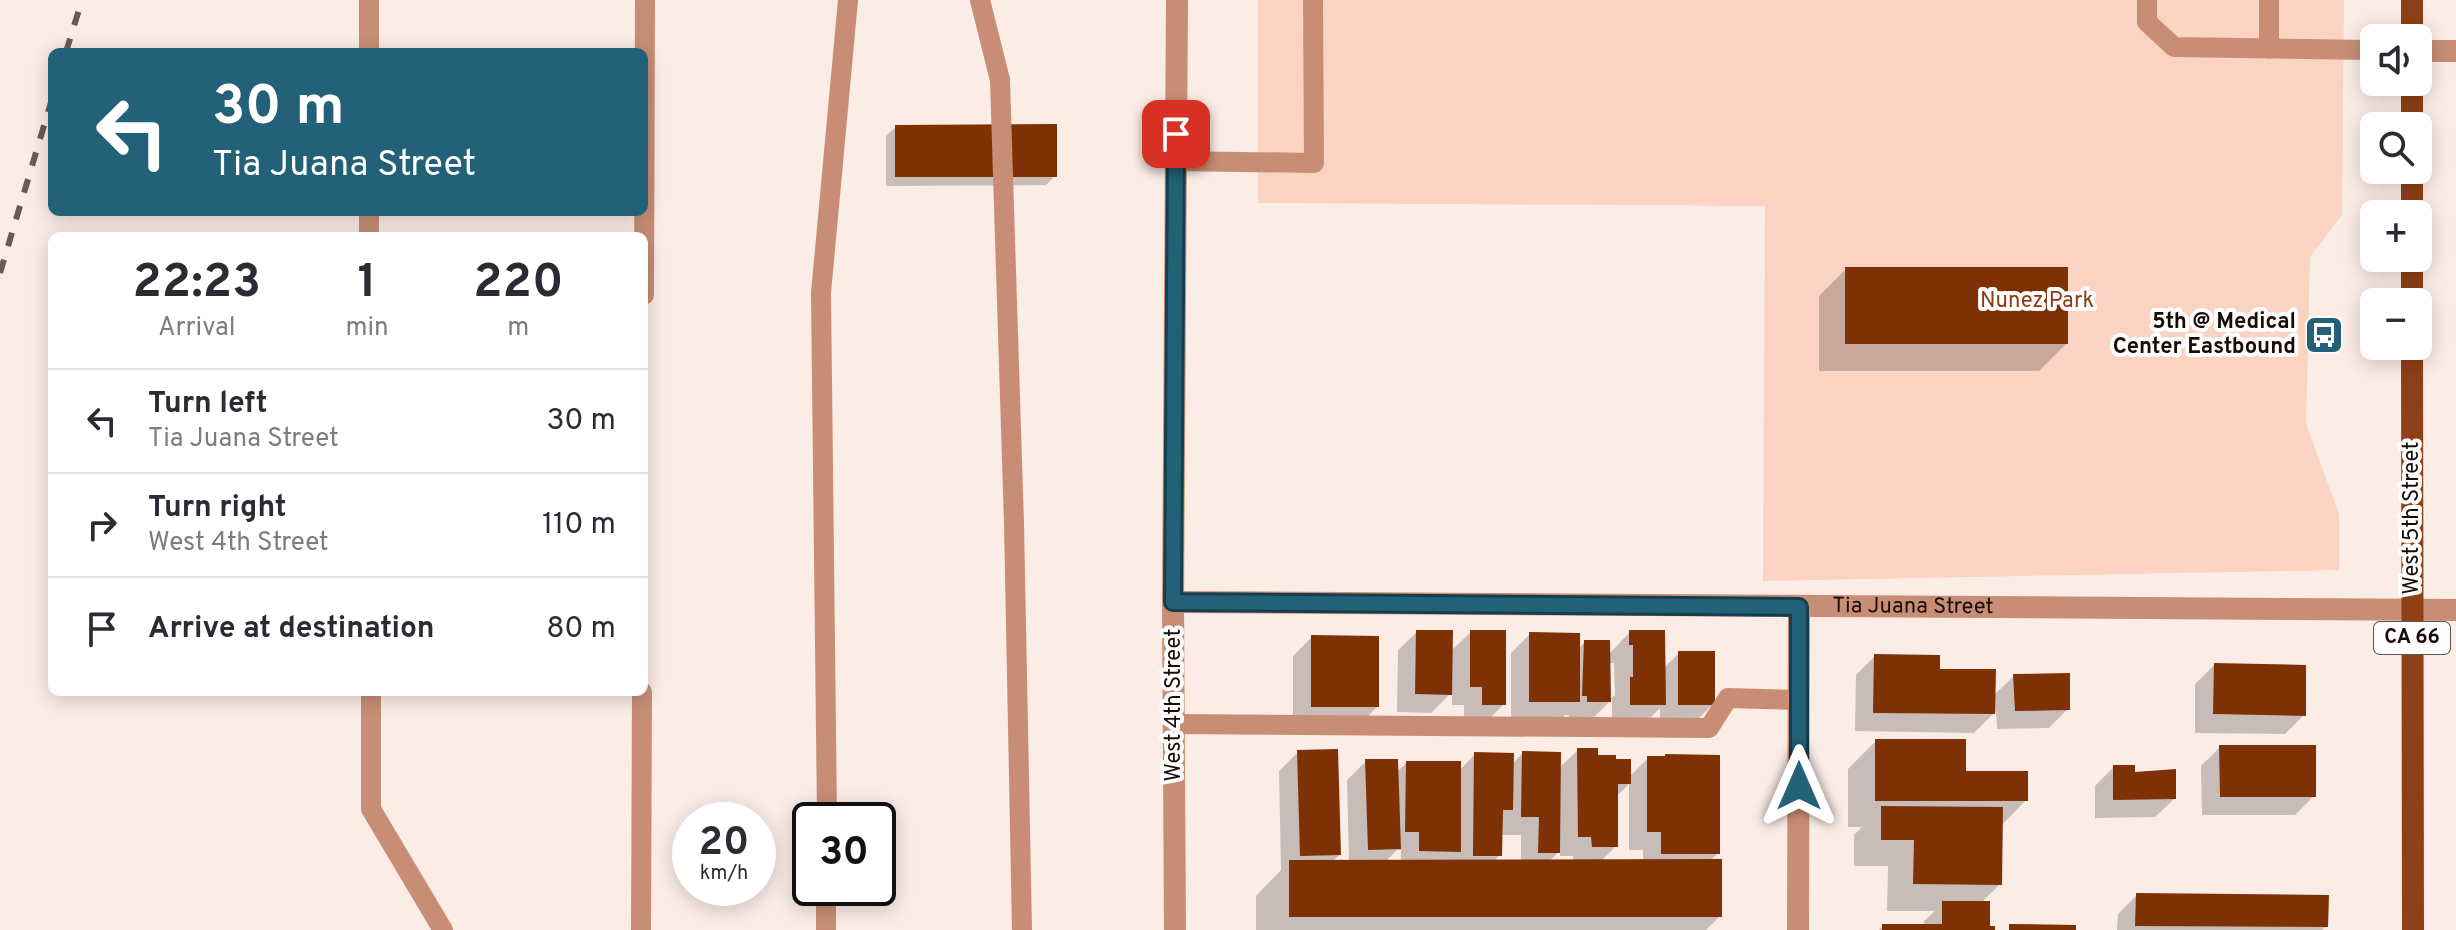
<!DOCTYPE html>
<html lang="en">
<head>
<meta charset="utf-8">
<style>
  :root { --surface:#fff; --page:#f7f7f7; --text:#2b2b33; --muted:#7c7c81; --line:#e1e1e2 }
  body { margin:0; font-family:Overpass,sans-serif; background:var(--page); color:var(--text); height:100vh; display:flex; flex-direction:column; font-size:30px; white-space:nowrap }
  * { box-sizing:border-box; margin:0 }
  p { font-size:26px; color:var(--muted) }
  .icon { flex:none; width:44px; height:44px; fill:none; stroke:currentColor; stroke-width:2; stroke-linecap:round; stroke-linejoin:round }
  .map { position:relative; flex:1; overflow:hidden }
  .details { position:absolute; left:48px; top:232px; width:600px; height:464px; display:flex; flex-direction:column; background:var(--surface); border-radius:12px; box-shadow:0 4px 20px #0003 }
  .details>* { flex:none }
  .banner { position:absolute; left:48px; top:48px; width:600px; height:168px; border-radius:12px; box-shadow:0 4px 20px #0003; background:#226177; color:#fff; overflow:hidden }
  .controls { position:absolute; left:2360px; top:24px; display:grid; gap:16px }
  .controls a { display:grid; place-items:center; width:72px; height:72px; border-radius:12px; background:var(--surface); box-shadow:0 4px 20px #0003; font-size:40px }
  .speed { position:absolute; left:672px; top:802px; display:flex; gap:16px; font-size:40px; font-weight:700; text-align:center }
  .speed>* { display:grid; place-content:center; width:104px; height:104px; border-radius:50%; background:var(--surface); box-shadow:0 4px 20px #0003; line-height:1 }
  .speed small { font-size:20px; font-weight:400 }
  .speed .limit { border:4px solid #111; border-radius:12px; background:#fff; color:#111 }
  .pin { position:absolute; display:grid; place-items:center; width:68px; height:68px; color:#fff; margin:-34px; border-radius:16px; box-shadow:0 4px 12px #0006 }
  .me { position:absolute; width:88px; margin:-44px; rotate:0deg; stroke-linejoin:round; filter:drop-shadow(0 0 6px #0008) }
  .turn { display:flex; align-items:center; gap:28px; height:168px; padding:0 32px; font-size:36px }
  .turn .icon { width:104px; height:104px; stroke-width:2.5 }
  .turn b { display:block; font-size:56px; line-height:68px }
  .eta { display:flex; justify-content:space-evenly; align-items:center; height:136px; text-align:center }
  .eta b { font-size:48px; font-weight:700; line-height:56px }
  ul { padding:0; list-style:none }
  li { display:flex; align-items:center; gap:24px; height:104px; padding:0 32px; border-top:2px solid var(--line) }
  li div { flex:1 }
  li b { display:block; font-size:30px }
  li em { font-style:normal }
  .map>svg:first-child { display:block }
</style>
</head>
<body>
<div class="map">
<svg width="2456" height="930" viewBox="0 0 2456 930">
  <rect width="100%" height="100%" fill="#fbece6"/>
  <path fill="#fbd3c2" d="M 1258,0 L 2344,0 L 2342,215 L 2310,257 L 2306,424 L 2339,514 L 2339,570 L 1763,581 L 1765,206 L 1258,203 Z"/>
  <path fill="#0003" fill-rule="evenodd" d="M 896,127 L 1055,176 L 1046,185 L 886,186 L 886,136 Z
    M 1846,269 L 2066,344 L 2039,371 L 1819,371 L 1819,296 Z
    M 1417,632 L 1450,652 L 1471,632 L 1504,704 L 1485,723 L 1464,723 L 1464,705 L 1452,705 L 1452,692 L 1431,713 L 1397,712 L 1398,650 Z
    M 1630,632 L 1664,668 L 1679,653 L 1713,704 L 1694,723 L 1660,723 L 1660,708 L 1645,723 L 1612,723 L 1612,699 L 1590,721 L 1569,721 L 1569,715 L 1565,715 L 1559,721 L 1511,720 L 1511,653 L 1530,634 L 1578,649 L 1585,642 L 1609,654 ZM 1609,663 L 1614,663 L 1615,695 L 1609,701 Z
    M 1312,637 L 1377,707 L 1359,725 L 1293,725 L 1293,656 Z
    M 1875,656 L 1938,671 L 1993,696 L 2014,676 L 2068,709 L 2049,728 L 1997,729 L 1996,711 L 1974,733 L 1855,731 L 1856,675 Z
    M 2214,665 L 2304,715 L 2285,734 L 2195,733 L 2195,684 Z
    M 1876,741 L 1964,773 L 2026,800 L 2001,826 L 2000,884 L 1981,903 L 1988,928 L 1993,930 L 1879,930 L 1883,926 L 1924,926 L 1924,921 L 1935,911 L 1887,911 L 1888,866 L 1854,866 L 1854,835 L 1862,827 L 1848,827 L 1848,769 Z
    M 2220,747 L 2314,796 L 2295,815 L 2202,815 L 2201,766 Z
    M 1578,750 L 1596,757 L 1629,777 L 1648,758 L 1718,853 L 1710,861 L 1720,916 L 1706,930 L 1256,930 L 1256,896 L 1281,870 L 1279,771 L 1298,752 L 1339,855 L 1332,862 L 1349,862 L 1347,780 L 1366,761 L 1397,772 L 1406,763 L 1459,771 L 1475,754 L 1511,765 L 1523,753 L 1559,768 ZM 1629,784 L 1629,850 L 1643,850 L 1643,861 L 1601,861 L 1616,846 L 1616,797 ZM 1501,835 L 1521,835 L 1521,861 L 1494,861 L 1500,855 ZM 1397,850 L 1401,850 L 1401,862 L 1385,862 ZM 1560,851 L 1560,856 L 1573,856 L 1574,861 L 1549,861 Z
    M 2114,767 L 2133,774 L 2174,799 L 2155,817 L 2095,818 L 2095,786 Z
    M 2137,895 L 2326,926 L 2322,930 L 2117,930 L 2118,914 Z"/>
  <path fill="#7e3104" d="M 1057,124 L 1057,177 L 895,177 L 895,125 Z
    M 1845,267 L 2068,267 L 2068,344 L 1845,344 Z
    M 1416,630 L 1453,630 L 1452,695 L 1415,694 Z
    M 1470,630 L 1506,630 L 1506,705 L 1482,705 L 1482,687 L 1470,687 Z
    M 1629,630 L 1665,630 L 1666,705 L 1630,705 L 1630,677 L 1633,677 L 1633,645 L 1629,645 Z
    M 1529,632 L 1580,633 L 1580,702 L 1529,702 Z
    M 1311,635 L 1379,636 L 1379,707 L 1311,707 Z
    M 1584,640 L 1610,640 L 1611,702 L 1587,702 L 1587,696 L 1582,696 Z
    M 1678,651 L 1715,651 L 1715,705 L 1678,705 Z
    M 1874,654 L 1940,655 L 1940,669 L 1996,669 L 1995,714 L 1873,713 Z
    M 2214,663 L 2306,665 L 2306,716 L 2213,714 Z
    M 2070,673 L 2070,710 L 2015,711 L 2013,674 Z
    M 1875,739 L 1966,739 L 1966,771 L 2028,771 L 2028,801 L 1875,801 Z
    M 2219,745 L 2316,745 L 2316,797 L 2220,797 Z
    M 1577,748 L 1598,748 L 1598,755 L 1616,755 L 1616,759 L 1631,759 L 1631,784 L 1618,784 L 1618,847 L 1592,847 L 1591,837 L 1578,837 Z
    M 1338,749 L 1341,855 L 1300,856 L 1297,750 Z
    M 1522,751 L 1561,752 L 1560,853 L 1538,853 L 1539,817 L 1521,817 Z
    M 1474,752 L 1514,753 L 1513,810 L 1503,810 L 1502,856 L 1473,856 Z
    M 1665,754 L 1720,755 L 1720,854 L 1661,854 L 1661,832 L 1647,832 L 1647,756 L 1665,756 Z
    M 1365,759 L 1398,759 L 1401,849 L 1368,850 Z
    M 1406,761 L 1461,761 L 1461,852 L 1419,851 L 1419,832 L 1405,832 Z
    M 2113,765 L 2135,765 L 2135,772 L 2176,769 L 2176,799 L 2113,800 Z
    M 1881,806 L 2003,807 L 2002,885 L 1913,884 L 1914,840 L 1881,840 Z
    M 1722,859 L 1722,917 L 1289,917 L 1289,860 Z
    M 2136,893 L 2329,895 L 2328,927 L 2135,926 Z
    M 1942,901 L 1990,901 L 1990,926 L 1995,926 L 1995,930 L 1882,930 L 1882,924 L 1942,924 Z
    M 2009,924 L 2076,925 L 2076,930 L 2009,930 Z"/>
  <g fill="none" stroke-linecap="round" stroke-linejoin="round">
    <path stroke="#c88e75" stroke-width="20" d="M 369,0 L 369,52
      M 980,0 L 1000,80 L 1014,524 L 1022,930
      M 2147,0 L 2147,22 L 2174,47 L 2374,50
      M 2269,49 L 2269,0
      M 1176,161 L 1314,163 L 1313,0
      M 369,212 L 369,236
      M 644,295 L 645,0
      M 371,692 L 371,809 L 443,930
      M 1174,724 L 1709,728 L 1728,698 L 1799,700
      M 827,820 L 821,293 L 848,0
      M 641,930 L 642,692
      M 826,930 L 826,888"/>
    <g stroke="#c88e75" stroke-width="22">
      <path id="s1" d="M 1173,602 L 2456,610"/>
      <path d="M 1798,930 L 1799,607"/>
    </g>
    <path stroke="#c88e75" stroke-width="22" d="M 2418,51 L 2456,51
      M 1175,930 L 1173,602 L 1177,0"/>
    <path stroke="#904017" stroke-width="22" d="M 2412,0 L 2412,38
      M 2412,82 L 2412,126
      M 2412,170 L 2412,214
      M 2412,258 L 2412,302
      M 2412,346 L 2413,930"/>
    <path stroke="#685b56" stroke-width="6" stroke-dasharray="14 14" stroke-linecap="butt" d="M 66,52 L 82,0
      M 0,273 L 52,99"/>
  </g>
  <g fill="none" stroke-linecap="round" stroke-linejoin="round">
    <g stroke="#163f4d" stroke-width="20">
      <path id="route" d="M 1176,134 L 1173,602 L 1799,607 L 1799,786"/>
    </g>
    <use href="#route" stroke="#226177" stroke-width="14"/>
  </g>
  <defs>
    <g id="bus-square" transform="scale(2)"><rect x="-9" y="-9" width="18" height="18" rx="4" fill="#226177" stroke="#fdfdfd"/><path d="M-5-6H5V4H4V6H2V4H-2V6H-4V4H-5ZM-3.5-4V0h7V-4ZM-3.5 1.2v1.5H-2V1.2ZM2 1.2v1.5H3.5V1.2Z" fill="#fff"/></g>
  </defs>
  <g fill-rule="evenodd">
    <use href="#bus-square" x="2324" y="335"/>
  </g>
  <g text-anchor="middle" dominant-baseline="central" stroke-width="8" stroke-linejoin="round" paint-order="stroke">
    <rect fill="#fdfdfd" stroke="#5d5452" stroke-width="2" x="2374" y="622" width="76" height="32" rx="6"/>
    <g font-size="20" font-weight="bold" fill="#180c08">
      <text x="2412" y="638">CA 66</text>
    </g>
    <g font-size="22" fill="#8a3c14" stroke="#fdfdfd">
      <text x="2037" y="301">Nunez Park</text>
    </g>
    <g font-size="22" font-weight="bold" fill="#180c08" stroke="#fdfdfd" text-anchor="end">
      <text x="2296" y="322">5th @ Medical<tspan x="2296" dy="25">Center Eastbound</tspan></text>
    </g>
    <g font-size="22" fill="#180c08" stroke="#fdfdfd">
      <text transform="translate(2412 518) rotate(-90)">West 5th Street</text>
      <text stroke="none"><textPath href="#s1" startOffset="740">Tia Juana Street</textPath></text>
      <text transform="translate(1174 705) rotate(-90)">West 4th Street</text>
    </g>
  </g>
</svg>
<div class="controls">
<a><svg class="icon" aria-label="sound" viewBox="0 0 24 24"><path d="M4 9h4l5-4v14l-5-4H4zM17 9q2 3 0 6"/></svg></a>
<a><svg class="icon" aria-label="search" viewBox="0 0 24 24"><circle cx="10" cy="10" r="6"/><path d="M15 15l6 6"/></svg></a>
<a>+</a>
<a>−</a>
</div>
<div class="speed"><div>20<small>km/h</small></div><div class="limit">30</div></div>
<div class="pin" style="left:1176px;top:134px;background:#d93025"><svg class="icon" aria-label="arrive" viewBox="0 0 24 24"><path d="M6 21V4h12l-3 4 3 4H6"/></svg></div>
<svg class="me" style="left:1799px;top:786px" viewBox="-20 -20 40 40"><path d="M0-17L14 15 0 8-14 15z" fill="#226177" stroke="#fff" stroke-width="4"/></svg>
<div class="banner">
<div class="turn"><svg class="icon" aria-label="left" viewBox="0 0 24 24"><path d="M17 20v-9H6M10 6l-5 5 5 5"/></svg><div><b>30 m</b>Tia Juana Street</div></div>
</div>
<section class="details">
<div class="eta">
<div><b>22:23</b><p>Arrival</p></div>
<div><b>1</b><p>min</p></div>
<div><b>220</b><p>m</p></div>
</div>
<ul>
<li><svg class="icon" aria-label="left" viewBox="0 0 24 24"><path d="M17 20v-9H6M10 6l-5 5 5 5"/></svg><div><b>Turn left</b><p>Tia Juana Street</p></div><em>30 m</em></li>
<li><svg class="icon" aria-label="right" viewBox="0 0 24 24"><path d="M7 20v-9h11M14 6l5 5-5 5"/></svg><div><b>Turn right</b><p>West 4th Street</p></div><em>110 m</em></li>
<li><svg class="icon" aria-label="arrive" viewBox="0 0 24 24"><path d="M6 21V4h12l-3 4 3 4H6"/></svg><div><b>Arrive at destination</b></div><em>80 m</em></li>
</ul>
</section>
</div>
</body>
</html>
